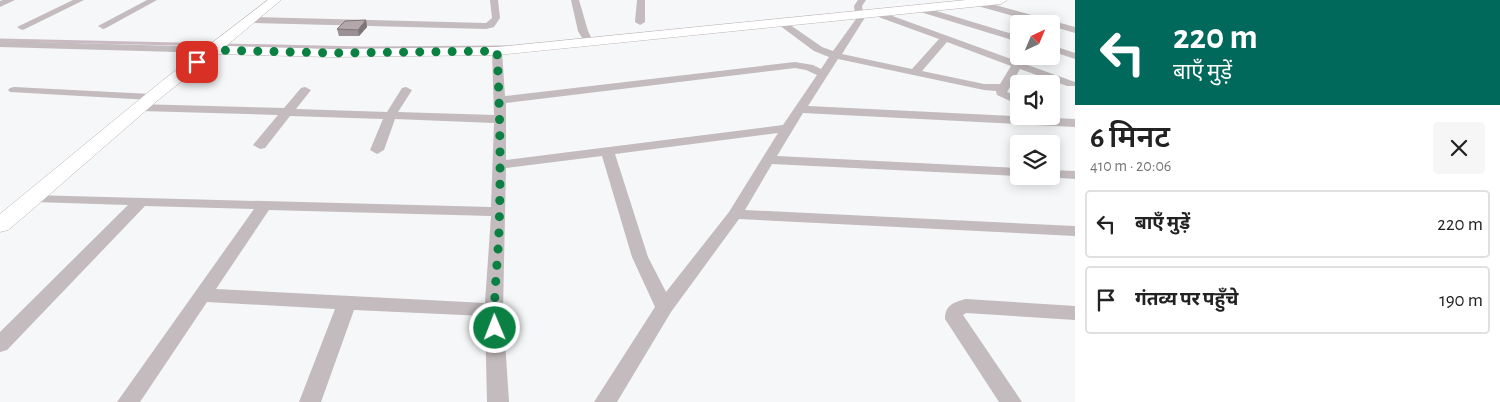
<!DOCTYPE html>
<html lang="hi">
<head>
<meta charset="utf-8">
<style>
  :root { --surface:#fff; --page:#f6f6f6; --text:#222; --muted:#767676; --line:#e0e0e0 }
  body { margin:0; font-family:"Alegreya Sans","Noto Sans Devanagari",sans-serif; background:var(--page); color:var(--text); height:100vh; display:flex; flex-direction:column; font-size:19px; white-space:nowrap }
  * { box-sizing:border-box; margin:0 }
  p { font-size:16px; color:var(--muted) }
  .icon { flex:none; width:28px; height:28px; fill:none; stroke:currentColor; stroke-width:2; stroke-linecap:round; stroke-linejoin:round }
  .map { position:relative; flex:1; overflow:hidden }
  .drawer { display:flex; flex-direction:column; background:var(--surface); width:425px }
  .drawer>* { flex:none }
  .top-card { background:#00695c; color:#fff; overflow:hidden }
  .needle { width:32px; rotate:44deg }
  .tools { position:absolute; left:1010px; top:15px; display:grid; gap:10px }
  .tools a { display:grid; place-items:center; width:50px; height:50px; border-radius:5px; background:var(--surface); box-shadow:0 2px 12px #0003; font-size:25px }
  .pin { position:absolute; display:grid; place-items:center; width:42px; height:42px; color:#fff; margin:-21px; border-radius:10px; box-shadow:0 2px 8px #0006 }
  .me { position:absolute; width:55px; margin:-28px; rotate:359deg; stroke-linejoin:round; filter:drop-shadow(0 0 4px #0008) }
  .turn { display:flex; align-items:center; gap:18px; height:105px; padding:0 15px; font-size:22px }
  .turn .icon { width:65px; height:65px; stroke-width:2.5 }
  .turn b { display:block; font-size:35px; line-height:42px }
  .round { display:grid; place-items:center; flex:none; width:52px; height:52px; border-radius:5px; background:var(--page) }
  .summary { display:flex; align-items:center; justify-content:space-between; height:85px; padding:0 15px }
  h1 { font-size:30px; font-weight:600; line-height:38px }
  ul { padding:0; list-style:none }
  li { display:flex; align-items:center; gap:15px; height:68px; margin:0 10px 8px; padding:0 5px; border:2px solid var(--line); border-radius:5px }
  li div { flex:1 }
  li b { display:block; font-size:19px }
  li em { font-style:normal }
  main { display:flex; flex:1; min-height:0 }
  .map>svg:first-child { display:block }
</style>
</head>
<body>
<main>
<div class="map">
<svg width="1075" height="402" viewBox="0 0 1075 402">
  <rect width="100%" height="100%" fill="#f5f7f8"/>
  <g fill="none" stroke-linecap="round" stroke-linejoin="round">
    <path stroke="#c9bac2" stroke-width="3" d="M 0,40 L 362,48 L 506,47"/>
    <g stroke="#bab0b3" stroke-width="1">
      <path id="secondary" d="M 268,0 L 281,0 L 226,46 L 331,49 L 497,47 L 966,0 L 1007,0 L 1001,4 L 497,55 L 331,57 L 216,54 L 158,100 L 27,214 L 8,230 L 0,232 L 0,214 L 162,81 Z"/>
    </g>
    <path fill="#c3bbbd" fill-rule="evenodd" d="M 3,0 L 15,0 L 0,7 L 0,1 Z
      M 73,0 L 84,0 L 25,29 L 22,30 L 17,27 Z
      M 147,0 L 157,0 L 106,28 L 103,29 L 98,26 Z
      M 490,0 L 498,0 L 500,18 L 494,27 L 486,29 L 252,23 L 248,20 L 252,17 L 486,23 L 492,18 Z
      M 571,0 L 579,0 L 588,31 L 593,41 L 591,43 L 585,43 L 578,31 Z
      M 637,0 L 645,0 L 645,22 L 640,25 L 635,22 Z
      M 858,0 L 866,0 L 862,6 L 864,19 L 842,54 L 912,69 L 939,39 L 873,15 L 873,11 L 876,10 L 1075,82 L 1075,86 L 1067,86 L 1020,69 L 1007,92 L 1019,97 L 1019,105 L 997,95 L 996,91 L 984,90 L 838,59 L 808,106 L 1075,119 L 1075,127 L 803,113 L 777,156 L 1019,168 L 1019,176 L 772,164 L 745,210 L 1075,226 L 1075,236 L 739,219 L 671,312 L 617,402 L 594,402 L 655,307 L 632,257 L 602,156 L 506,168 L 503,310 L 509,402 L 487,402 L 485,316 L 354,310 L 321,402 L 299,402 L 335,309 L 207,302 L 140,402 L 117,402 L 254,209 L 145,206 L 7,350 L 0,352 L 0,332 L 128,205 L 35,202 L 30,201 L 28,198 L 30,195 L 491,207 L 494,123 L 395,119 L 384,150 L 377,154 L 370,150 L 383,119 L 290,116 L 265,148 L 260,149 L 253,145 L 278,115 L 141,111 L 137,110 L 135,107 L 137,104 L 284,108 L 301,88 L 305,87 L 311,90 L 296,109 L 387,112 L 402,88 L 406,87 L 412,90 L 398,112 L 494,115 L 492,51 L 497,48 L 502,51 L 505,96 L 795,62 L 813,65 L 821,69 L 829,57 L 814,51 L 775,22 L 780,19 L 783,20 L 822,47 L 833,51 L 856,19 L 854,6 ZM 947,42 L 1011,66 L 1000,84 L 984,84 L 922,71 ZM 795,68 L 806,70 L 817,75 L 783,125 L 506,160 L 506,103 ZM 778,133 L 729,212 L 666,292 L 648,257 L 615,154 ZM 269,210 L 491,216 L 485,303 L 216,289 Z
      M 977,0 L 1075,27 L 1075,33 L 1051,26 L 1051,24 L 1042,24 L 974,5 L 973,3 Z
      M 920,6 L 1019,36 L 1019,42 L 917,11 L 917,7 Z
      M 0,41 L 213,47 L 218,50 L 213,53 L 0,47 Z
      M 1051,45 L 1075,53 L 1075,59 L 1051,51 Z
      M 14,87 L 151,94 L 157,97 L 151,100 L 10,92 L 8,90 L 10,88 Z
      M 1051,170 L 1075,171 L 1075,179 L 1046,177 L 1051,176 Z
      M 966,299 L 1075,306 L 1075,320 L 966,313 L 963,315 L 1022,402 L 999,402 L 945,319 C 945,305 954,302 966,299 Z"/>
    <use href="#secondary" fill="#fff" fill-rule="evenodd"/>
  </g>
  <path fill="#9b9093" d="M 366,20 L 367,27 L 359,36 L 339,36 L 337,29 Z"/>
  <path fill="#7e7578" d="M 366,20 L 367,27 L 359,36 L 358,30 Z"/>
  <path fill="#b4a7ab" stroke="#7e7578" d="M 366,20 L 358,30 L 337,29 L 345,21 Z"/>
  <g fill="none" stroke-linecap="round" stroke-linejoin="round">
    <path stroke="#0b8043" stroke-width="9" stroke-dasharray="0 16.2" d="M 197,62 L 213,50 L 331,53 L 497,51 C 500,110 501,170 499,230 C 498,263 493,295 495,328"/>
  </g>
</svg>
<div class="tools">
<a><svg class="needle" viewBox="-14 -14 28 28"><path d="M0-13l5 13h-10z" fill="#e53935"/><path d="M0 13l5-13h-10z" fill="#767676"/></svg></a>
<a><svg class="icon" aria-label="sound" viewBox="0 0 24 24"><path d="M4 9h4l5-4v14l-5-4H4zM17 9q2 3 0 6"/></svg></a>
<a><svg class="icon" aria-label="layers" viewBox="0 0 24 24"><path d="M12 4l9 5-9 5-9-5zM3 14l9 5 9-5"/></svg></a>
</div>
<div class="pin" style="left:197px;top:62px;background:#d93025"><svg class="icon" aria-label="arrive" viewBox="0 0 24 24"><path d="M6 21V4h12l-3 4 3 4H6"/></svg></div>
<svg class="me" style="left:495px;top:328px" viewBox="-20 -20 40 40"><circle r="17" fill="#0b8043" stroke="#fff" stroke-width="3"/><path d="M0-11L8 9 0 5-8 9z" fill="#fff"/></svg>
</div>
<section class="drawer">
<div class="top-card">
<div class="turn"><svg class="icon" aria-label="left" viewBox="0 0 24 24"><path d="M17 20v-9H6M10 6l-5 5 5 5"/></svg><div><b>220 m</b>बाएँ मुड़ें</div></div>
</div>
<div class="summary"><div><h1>6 मिनट</h1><p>410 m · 20:06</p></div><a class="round"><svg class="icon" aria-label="close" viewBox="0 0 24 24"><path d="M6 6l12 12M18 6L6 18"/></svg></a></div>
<ul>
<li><svg class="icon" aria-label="left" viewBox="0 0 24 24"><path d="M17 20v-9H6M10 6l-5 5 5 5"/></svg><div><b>बाएँ मुड़ें</b></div><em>220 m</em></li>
<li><svg class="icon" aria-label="arrive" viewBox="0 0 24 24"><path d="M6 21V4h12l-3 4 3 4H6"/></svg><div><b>गंतव्य पर पहुँचे</b></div><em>190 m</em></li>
</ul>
</section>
</main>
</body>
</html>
